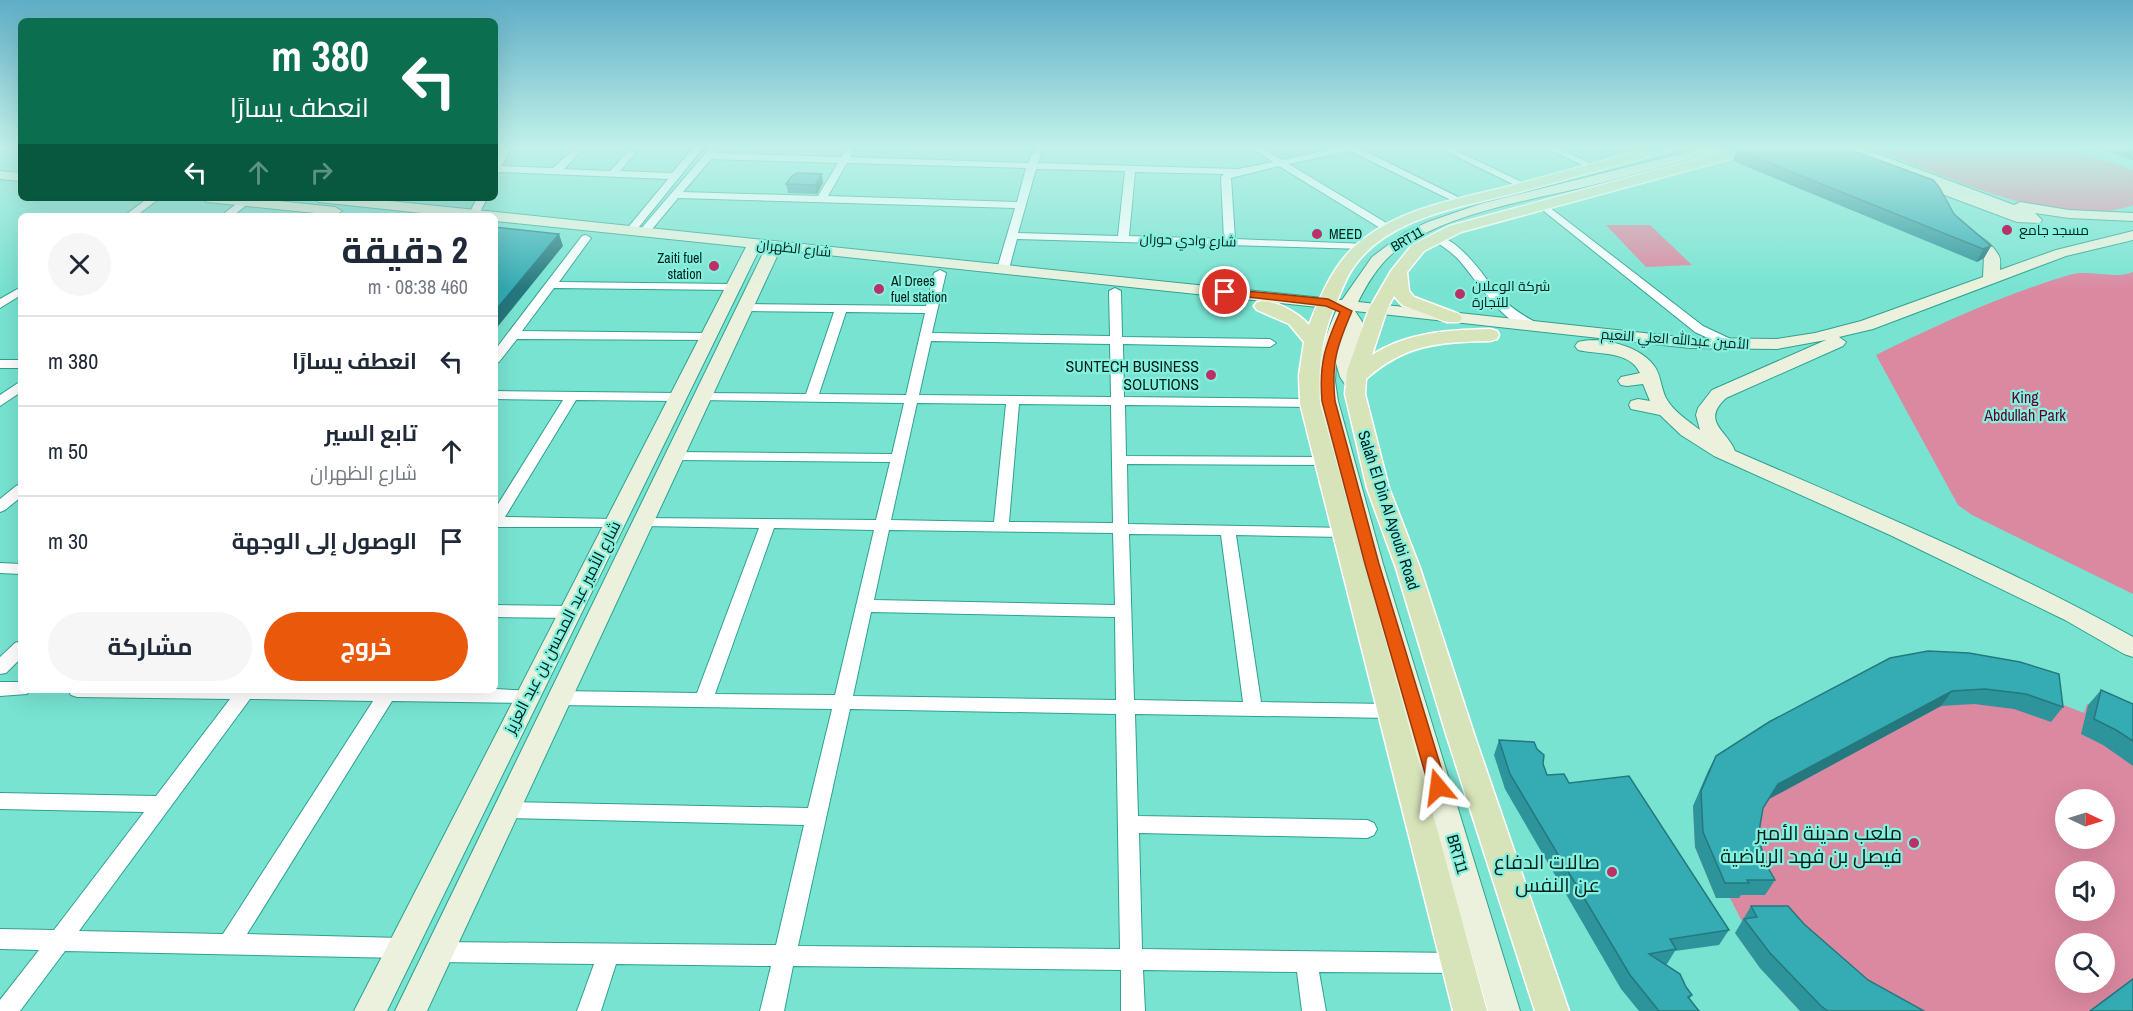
<!DOCTYPE html>
<html lang="ar">
<head>
<meta charset="utf-8">
<style>
  :root { --surface:#fff; --page:#f6f6f7; --text:#1f2937; --muted:#747a83; --line:#e0e1e3; --accent:#ea580c }
  body { margin:0; font-family:"Archivo Narrow",Cairo,sans-serif; background:var(--page); color:var(--text); direction:rtl; height:100vh; display:flex; flex-direction:column; font-size:22px; white-space:nowrap }
  * { box-sizing:border-box; margin:0 }
  p { font-size:20px; color:var(--muted) }
  .icon { flex:none; width:33px; height:33px; fill:none; stroke:currentColor; stroke-width:2; stroke-linecap:round; stroke-linejoin:round }
  .map { position:relative; flex:1; overflow:hidden; direction:ltr }
  .side { position:absolute; left:18px; top:213px; width:480px; height:480px; display:flex; flex-direction:column; background:var(--surface); border-radius:9px; box-shadow:0 6px 24px #0002; direction:rtl }
  .side>* { flex:none }
  .top-card { position:absolute; left:18px; top:18px; width:480px; height:183px; border-radius:9px; box-shadow:0 6px 24px #0002; direction:rtl; background:#0b6e4f; color:#fff; overflow:hidden }
  .needle { width:39px; rotate:94deg }
  .fabs { position:absolute; left:2055px; top:789px; display:grid; gap:12px }
  .fabs a { display:grid; place-items:center; width:60px; height:60px; border-radius:50%; background:var(--surface); box-shadow:0 6px 24px #0002; font-size:30px }
  .pin { position:absolute; display:grid; place-items:center; width:51px; height:51px; color:#fff; margin:-26px; border:3px solid #fff; border-radius:50%; box-shadow:0 2px 6px #0007 }
  .me { position:absolute; width:66px; margin:-33px; rotate:344deg; stroke-linejoin:round; filter:drop-shadow(0 0 4px #0008) }
  .turn { display:flex; align-items:center; gap:21px; height:126px; padding:0 30px; font-size:27px }
  .turn .icon { width:78px; height:78px; stroke-width:2.5 }
  .turn b { display:block; font-size:42px; line-height:51px }
  .lanes { display:flex; align-items:center; height:57px; padding:0 30px; background:#0003; justify-content:center; gap:30px; direction:ltr }
  .lanes .off { opacity:.35 }
  .round { display:grid; place-items:center; flex:none; width:63px; height:63px; border-radius:32px; background:var(--page) }
  .summary { display:flex; align-items:center; justify-content:space-between; height:102px; padding:0 30px }
  h1 { font-size:36px; font-weight:700; line-height:45px }
  .action { display:flex; gap:12px; margin-top:auto; padding:12px 30px }
  .action a { flex:1; height:69px; border-radius:36px; background:var(--accent); color:#fff; font-size:24px; font-weight:700; line-height:69px; text-align:center }
  .action a+a { background:var(--page); color:var(--text) }
  ul { padding:0; list-style:none }
  li { display:flex; align-items:center; gap:18px; height:90px; padding:0 30px; border-top:2px solid var(--line) }
  li div { flex:1 }
  li b { display:block; font-size:22px }
  li em { font-style:normal }
  .map>svg:first-child { display:block }
</style>
</head>
<body>
<div class="map">
<svg width="2133" height="1011" viewBox="0 0 2133 1011">
  <rect width="100%" height="100%" fill="#78e3d1"/>
  <path fill="#db89a1" fill-rule="evenodd" d="M 1871,148 L 2066,148 L 2133,170 L 2133,205 C 2059,232 1941,174 1871,148 Z
    M 1606,225 L 1650,225 L 1692,265 L 1646,267 Z
    M 2133,272 L 2133,594 L 1972,515 L 1958,505 L 1876,355 C 1938,324 2003,295 2069,275 C 2090,269 2113,280 2133,272 Z
    M 1841,695 L 2051,700 L 2084,713 L 2087,704 L 2133,727 L 2133,1011 L 1800,1011 L 1760,968 L 1735,933 L 1747,931 L 1730,898 L 1716,898 L 1695,847 L 1693,806 ZM 2066,800 L 2104,800 L 2104,838 L 2066,838 ZM 2066,872 L 2104,872 L 2104,910 L 2066,910 ZM 2066,944 L 2104,944 L 2104,982 L 2066,982 Z"/>
  <g fill="none" stroke-linecap="round" stroke-linejoin="round">
    <g stroke="#2ea190" stroke-width="2">
      <path id="street" d="M 502,148 L 511,148 L 502,166 L 553,168 L 575,148 L 584,148 L 564,169 L 610,171 L 631,148 L 640,148 L 620,171 L 672,173 L 693,148 L 703,148 L 634,233 L 630,234 L 625,231 L 668,179 L 499,172 L 495,174 L 495,161 Z
        M 710,148 L 716,148 L 715,153 L 841,157 L 847,148 L 855,148 L 850,157 L 1028,163 L 1035,148 L 1043,148 L 1038,163 L 1238,169 L 1273,162 L 1253,148 L 1263,148 L 1282,160 L 1338,148 L 1359,148 L 1468,202 L 1459,204 L 1350,151 L 1289,164 L 1393,227 L 1393,231 L 1385,231 L 1279,166 L 1231,178 L 1235,239 L 1368,244 L 1369,246 L 1364,249 L 1017,239 L 1009,269 L 1003,272 L 997,269 L 1015,208 L 678,198 L 648,234 L 640,234 L 640,230 ZM 711,159 L 838,163 L 818,196 L 683,192 ZM 847,163 L 1026,168 L 1017,202 L 828,196 ZM 1036,169 L 1125,171 L 1118,236 L 1018,233 ZM 1135,172 L 1224,174 L 1221,177 L 1224,239 L 1129,236 Z
        M 1439,148 L 1451,148 L 1530,186 L 1521,188 Z
        M 1546,148 L 1558,148 L 1599,167 L 1591,169 Z
        M 148,198 L 160,198 L 136,216 L 124,216 Z
        M 477,198 L 487,198 L 478,216 L 470,216 L 469,214 Z
        M 241,200 L 250,202 L 233,216 L 221,216 Z
        M 1544,203 L 1703,326 L 1737,342 L 1739,345 L 1737,348 L 1729,348 L 1695,332 L 1540,208 L 1540,204 Z
        M 1435,234 C 1467,244 1484,280 1506,302 C 1515,311 1526,317 1537,323 L 1537,329 C 1509,335 1475,277 1458,259 C 1450,251 1441,245 1431,239 L 1430,237 Z
        M 586,235 L 591,238 L 559,282 L 733,284 L 739,287 L 733,290 L 554,288 L 522,331 L 708,333 L 714,337 L 712,340 L 517,339 L 499,362 L 495,363 L 495,350 L 582,236 Z
        M 940,270 L 946,273 L 932,333 L 1110,336 L 1109,291 L 1115,288 L 1121,291 L 1122,337 L 1270,339 L 1276,343 L 1270,347 L 1123,344 L 1124,397 L 1310,399 L 1317,403 L 1310,407 L 1125,405 L 1126,456 L 1325,457 L 1332,461 L 1325,465 L 1127,464 L 1128,524 L 1348,528 L 1351,532 L 1343,537 L 1236,535 L 1261,702 L 1391,704 L 1397,706 L 1400,711 L 1397,716 L 1391,718 L 1135,714 L 1138,816 L 1367,820 L 1374,823 L 1377,829 L 1374,835 L 1367,838 L 1139,833 L 1142,949 L 1457,953 L 1465,956 L 1468,963 L 1465,970 L 1457,973 L 1319,972 L 1326,1011 L 1302,1011 L 1297,972 L 1143,970 L 1145,1011 L 1121,1011 L 1121,970 L 793,966 L 784,1011 L 760,1011 L 771,966 L 616,964 L 601,1011 L 577,1011 L 594,964 L 439,962 L 431,959 L 428,952 L 431,945 L 439,942 L 776,945 L 804,825 L 506,818 L 499,816 L 496,810 L 499,804 L 506,802 L 808,808 L 832,709 L 559,705 L 553,703 L 550,698 L 553,693 L 559,691 L 697,693 L 759,528 L 643,526 L 635,521 L 638,518 L 876,520 L 890,462 L 674,460 L 667,456 L 674,452 L 892,454 L 904,403 L 697,400 L 695,397 L 702,393 L 806,394 L 834,312 L 745,311 L 739,307 L 741,304 L 926,306 L 934,273 ZM 846,312 L 925,313 L 906,395 L 819,394 ZM 931,341 L 1110,344 L 1111,397 L 919,395 ZM 917,403 L 1006,404 L 994,522 L 891,520 ZM 1019,404 L 1111,405 L 1113,523 L 1009,522 ZM 774,528 L 874,530 L 835,695 L 715,694 ZM 889,530 L 1113,533 L 1115,605 L 874,600 ZM 1129,534 L 1221,535 L 1243,702 L 1134,700 ZM 871,612 L 1115,617 L 1116,700 L 853,696 ZM 850,709 L 1116,714 L 1120,949 L 798,946 Z
        M 21,287 L 21,295 L 0,308 L 0,299 Z
        M 0,360 L 21,360 L 21,368 L 0,368 Z
        M 21,381 L 21,392 L 0,406 L 0,395 Z
        M 495,391 L 678,393 L 685,397 L 678,401 L 576,400 L 505,517 L 614,519 L 622,524 L 619,527 L 495,527 L 495,509 L 563,400 L 495,399 Z
        M 21,484 L 21,497 L 5,510 L 0,512 L 0,499 L 16,486 Z
        M 0,563 L 21,564 L 21,574 L 0,573 Z
        M 495,605 L 570,606 L 576,608 L 578,612 L 576,616 L 570,618 L 495,617 Z
        M 21,641 L 21,658 L 6,673 L 0,674 L 0,657 L 15,643 Z
        M 0,682 L 21,682 L 21,690 L 29,690 L 27,694 L 0,696 Z
        M 495,689 L 534,691 L 537,696 L 534,701 L 528,703 L 392,701 L 247,934 L 401,938 L 409,941 L 412,948 L 409,955 L 401,958 L 65,951 L 20,1011 L 0,1011 L 0,1000 L 39,950 L 0,949 L 0,929 L 54,930 L 144,812 L 0,809 L 0,793 L 156,796 L 230,699 L 77,697 L 71,695 L 68,690 ZM 250,699 L 373,701 L 223,934 L 79,931 Z"/>
    </g>
    <g stroke="#2ea190" stroke-width="2">
      <path id="secondary" d="M 1703,148 L 1724,148 L 1722,151 C 1677,162 1634,175 1589,186 C 1527,201 1444,213 1392,254 C 1377,267 1367,284 1358,302 L 1690,338 L 1777,339 L 1815,333 L 1861,321 L 1983,277 L 1984,256 L 1961,237 L 1959,234 L 1961,231 C 1973,228 1994,245 1999,256 C 2001,260 2000,265 2000,270 L 2056,250 L 2133,231 L 2133,240 L 2066,256 L 1873,329 L 1839,337 L 1846,342 L 1843,346 L 1726,398 C 1700,422 1728,431 1735,451 C 1869,509 2005,566 2133,637 L 2133,657 L 2124,654 L 2065,620 L 1890,535 L 1714,456 L 1681,435 L 1660,415 L 1631,409 L 1629,405 L 1631,401 L 1638,399 L 1650,401 L 1643,384 L 1627,386 L 1621,385 L 1618,381 L 1621,377 L 1640,373 C 1629,350 1598,355 1578,350 L 1575,346 L 1578,342 C 1601,336 1641,346 1655,367 C 1661,376 1661,388 1666,398 C 1673,411 1688,421 1700,430 L 1696,415 L 1698,408 L 1712,390 L 1826,340 L 1777,349 L 1690,348 L 1355,311 L 1363,323 C 1358,347 1349,364 1364,386 L 1361,390 L 1349,390 L 1340,377 L 1336,363 L 1335,381 L 1338,401 L 1383,564 L 1520,1011 L 1488,1011 L 1361,564 L 1320,401 C 1315,365 1323,341 1337,309 L 780,250 L 427,1011 L 395,1011 L 765,249 L 760,248 L 387,1011 L 354,1011 L 746,247 L 495,221 L 495,216 L 450,216 L 319,202 L 312,198 L 360,198 L 1342,300 L 1372,257 L 1404,233 L 1428,222 L 1480,204 Z
        M 1844,148 L 1862,148 L 2014,205 L 2020,202 L 2069,210 L 2133,213 L 2133,221 L 2069,218 L 2035,213 L 2042,220 L 2040,223 L 2017,222 L 1910,182 L 1908,179 L 1912,176 L 1846,151 Z
        M 0,171 L 21,173 L 21,181 L 0,179 Z
        M 200,198 L 249,198 L 335,207 L 342,211 L 335,215 L 207,202 Z"/>
    </g>
    <g stroke="#fff" stroke-width="3">
      <path id="primary" d="M 1651,148 L 1672,148 L 1670,151 L 1651,156 C 1607,168 1563,180 1519,192 C 1464,207 1388,216 1353,268 C 1346,278 1342,290 1337,301 C 1322,334 1317,367 1320,403 L 1487,1011 L 1453,1011 L 1300,403 L 1299,375 L 1304,342 L 1289,324 L 1257,310 L 1254,306 L 1257,302 C 1273,298 1299,313 1309,325 C 1321,294 1335,261 1361,241 C 1403,207 1459,199 1510,186 C 1557,173 1604,161 1651,148 Z
        M 1739,148 L 1761,148 L 1759,151 L 1461,232 L 1424,251 L 1407,272 L 1409,291 L 1414,297 L 1459,314 L 1462,318 L 1459,322 L 1447,322 L 1402,305 L 1394,296 L 1387,309 L 1372,355 C 1407,332 1449,330 1490,329 L 1497,331 L 1499,335 L 1497,339 L 1490,341 C 1439,342 1405,344 1366,379 L 1365,394 L 1389,488 L 1420,568 L 1474,734 L 1569,1011 L 1535,1011 L 1446,734 L 1396,568 L 1367,488 L 1345,394 L 1347,371 L 1369,309 L 1391,271 L 1412,245 L 1449,226 Z"/>
    </g>
    <use href="#street" fill="#fff" fill-rule="evenodd"/>
    <use href="#secondary" fill="#ebf1dc" fill-rule="evenodd"/>
    <use href="#primary" fill="#d7e3b9" fill-rule="evenodd"/>
  </g>
  <path fill="#2e949b" d="M 2095,148 L 2133,148 L 2133,160 Z
    M 1737,150 L 1954,214 L 1991,246 L 1984,258 L 1977,262 L 1733,161 Z
    M 823,183 L 817,194 L 788,193 L 786,184 Z
    M 1928,651 L 2063,707 L 2051,722 L 2014,709 L 1974,704 L 1941,706 L 1769,799 L 1763,808 L 1758,837 L 1767,866 L 1775,880 L 1765,895 L 1741,895 L 1739,898 L 1716,898 L 1695,847 L 1693,806 L 1708,771 L 1716,756 Z
    M 2101,690 L 2133,704 L 2133,766 L 2103,745 L 2081,734 L 2088,705 Z
    M 1499,740 L 1543,764 L 1547,775 L 1569,783 L 1729,930 L 1719,945 L 1675,951 L 1667,964 L 1666,964 L 1692,995 L 1689,999 L 1699,1011 L 1639,1011 L 1621,989 L 1505,789 L 1494,755 Z
    M 1751,906 L 1804,924 L 1868,980 L 1924,1011 L 1800,1011 L 1760,968 L 1735,933 Z"/>
  <path fill="#25787e" d="M 822,174 L 823,183 L 817,194 L 815,185 Z
    M 559,234 L 563,246 L 495,330 L 495,311 Z
    M 1991,246 L 1984,258 L 1977,262 L 1983,249 Z
    M 1952,691 L 1941,706 L 1769,799 L 1778,784 Z"/>
  <path fill="#35acb4" stroke="#25787e" stroke-width="1.5" d="M 1746,148 L 1845,148 L 1933,180 L 1939,187 L 1954,214 L 1991,246 L 1983,249 L 1737,150 Z
    M 797,173 L 822,174 L 815,185 L 786,184 L 792,176 Z
    M 495,227 L 559,234 L 495,311 Z
    M 1928,651 L 1969,653 L 2020,662 L 2059,674 L 2063,707 L 2026,694 L 1985,689 L 1952,691 L 1778,784 L 1763,808 L 1758,837 L 1767,866 L 1775,880 L 1747,880 L 1749,883 L 1725,883 L 1703,832 L 1701,791 L 1716,756 L 1769,722 L 1890,658 Z
    M 2101,690 L 2133,704 L 2133,741 L 2116,730 L 2094,719 Z
    M 1499,740 L 1534,742 L 1537,749 L 1544,755 L 1543,764 L 1547,775 L 1564,774 L 1569,783 L 1629,776 L 1729,930 L 1670,939 L 1676,949 L 1649,954 L 1680,974 L 1686,987 L 1692,995 L 1688,997 L 1699,1011 L 1659,1011 L 1630,975 L 1510,774 Z
    M 1751,906 L 1788,906 L 1804,924 L 1868,980 L 1924,1011 L 1828,1011 L 1821,1006 L 1770,953 L 1744,919 L 1757,917 Z
    M 2133,979 L 2133,1011 L 2090,1011 Z"/>
  <linearGradient id="sky" x2="0" y2="1"><stop stop-color="#5faec6"/><stop offset="0.51" stop-color="#c2f2ea"/><stop offset="1" stop-color="#c2f2ea" stop-opacity="0"/></linearGradient>
  <rect width="2133" height="289" fill="url(#sky)"/>
  <path fill="#ea580c" stroke="#983908" stroke-width="1.5" d="M 1225,289 L 1328,299 L 1352,311 C 1337,346 1331,363 1335,401 L 1379,564 L 1447,787 L 1444,792 L 1438,794 L 1432,792 L 1429,787 L 1365,564 L 1322,401 C 1319,363 1325,346 1340,312 L 1326,306 L 1221,294 L 1221,290 Z"/>
  <g fill="#bb3067" stroke="#86f0de" stroke-width="2">
    <circle cx="2007" cy="230" r="6"/>
    <circle cx="1317" cy="234" r="6"/>
    <circle cx="714" cy="266" r="6"/>
    <circle cx="879" cy="289" r="6"/>
    <circle cx="1460" cy="294" r="6"/>
    <circle cx="1211" cy="375" r="6"/>
    <circle cx="1914" cy="843" r="6"/>
    <circle cx="1612" cy="872" r="6"/>
  </g>
  <g text-anchor="middle" dominant-baseline="central" stroke-width="4.5" stroke-linejoin="round" paint-order="stroke">
    <g font-size="14" fill="#00201b" stroke="#86f0de" text-anchor="start">
      <text x="2019" y="230">مسجد جامع</text>
      <text x="1329" y="234">MEED</text>
      <text x="702" y="258" text-anchor="end">Zaiti fuel<tspan x="702" dy="16">station</tspan></text>
      <text x="891" y="281">Al Drees<tspan x="891" dy="16">fuel station</tspan></text>
      <text x="1472" y="286">شركة الوعلان<tspan x="1472" dy="16">للتجارة</tspan></text>
    </g>
    <g font-size="14" fill="#00201b" stroke="#86f0de">
      <text transform="translate(1407 239) rotate(-30)">BRT11</text>
      <text transform="translate(1188 240) rotate(2)">شارع وادي حوران</text>
      <text transform="translate(794 248) rotate(6)">شارع الظهران</text>
      <text transform="translate(1675 339) rotate(4)">الأمين عبدالله العلي النعيم</text>
    </g>
    <g font-size="16" fill="#00201b" stroke="#86f0de" text-anchor="end">
      <text x="1199" y="366">SUNTECH BUSINESS<tspan x="1199" dy="18">SOLUTIONS</tspan></text>
    </g>
    <g font-size="16" fill="#5d002c" stroke="#86f0de">
      <text x="2025" y="397">King<tspan x="2025" dy="18">Abdullah Park</tspan></text>
    </g>
    <g font-size="16" fill="#00201b" stroke="#86f0de">
      <text transform="translate(1389 510) rotate(72)">Salah El Din Al Ayoubi Road</text>
      <text transform="translate(562 627) rotate(-63)">شارع الأمير عبد المحسن بن عبد العزيز</text>
      <text transform="translate(1458 854) rotate(74)">BRT11</text>
    </g>
    <g font-size="20" fill="#00201b" stroke="#86f0de" text-anchor="end">
      <text x="1902" y="832">ملعب مدينة الأمير<tspan x="1902" dy="23">فيصل بن فهد الرياضية</tspan></text>
      <text x="1600" y="861">صالات الدفاع<tspan x="1600" dy="23">عن النفس</tspan></text>
    </g>
  </g>
</svg>
<div class="fabs">
<a><svg class="needle" viewBox="-14 -14 28 28"><path d="M0-13l5 13h-10z" fill="#e53935"/><path d="M0 13l5-13h-10z" fill="#747a83"/></svg></a>
<a><svg class="icon" aria-label="sound" viewBox="0 0 24 24"><path d="M4 9h4l5-4v14l-5-4H4zM17 9q2 3 0 6"/></svg></a>
<a><svg class="icon" aria-label="search" viewBox="0 0 24 24"><circle cx="10" cy="10" r="6"/><path d="M15 15l6 6"/></svg></a>
</div>
<div class="pin" style="left:1225px;top:292px;background:#d93025"><svg class="icon" aria-label="arrive" viewBox="0 0 24 24"><path d="M6 21V4h12l-3 4 3 4H6"/></svg></div>
<svg class="me" style="left:1438px;top:787px" viewBox="-20 -20 40 40"><path d="M0-17L14 15 0 8-14 15z" fill="#ea580c" stroke="#fff" stroke-width="4"/></svg>
<div class="top-card">
<div class="turn"><svg class="icon" aria-label="left" viewBox="0 0 24 24"><path d="M17 20v-9H6M10 6l-5 5 5 5"/></svg><div><b>380 m</b>انعطف يسارًا</div></div>
<div class="lanes"><svg class="icon" aria-label="left" viewBox="0 0 24 24"><path d="M17 20v-9H6M10 6l-5 5 5 5"/></svg><svg class="icon off" aria-label="ahead" viewBox="0 0 24 24"><path d="M12 20V5M6 11l6-6 6 6"/></svg><svg class="icon off" aria-label="right" viewBox="0 0 24 24"><path d="M7 20v-9h11M14 6l5 5-5 5"/></svg></div>
</div>
<section class="side">
<div class="summary"><div><h1>2 دقيقة</h1><p>460 m · 08:38</p></div><a class="round"><svg class="icon" aria-label="close" viewBox="0 0 24 24"><path d="M6 6l12 12M18 6L6 18"/></svg></a></div>
<ul>
<li><svg class="icon" aria-label="left" viewBox="0 0 24 24"><path d="M17 20v-9H6M10 6l-5 5 5 5"/></svg><div><b>انعطف يسارًا</b></div><em>380 m</em></li>
<li><svg class="icon" aria-label="ahead" viewBox="0 0 24 24"><path d="M12 20V5M6 11l6-6 6 6"/></svg><div><b>تابع السير</b><p>شارع الظهران</p></div><em>50 m</em></li>
<li><svg class="icon" aria-label="arrive" viewBox="0 0 24 24"><path d="M6 21V4h12l-3 4 3 4H6"/></svg><div><b>الوصول إلى الوجهة</b></div><em>30 m</em></li>
</ul>
<div class="action"><a>خروج</a><a>مشاركة</a></div>
</section>
</div>
</body>
</html>
